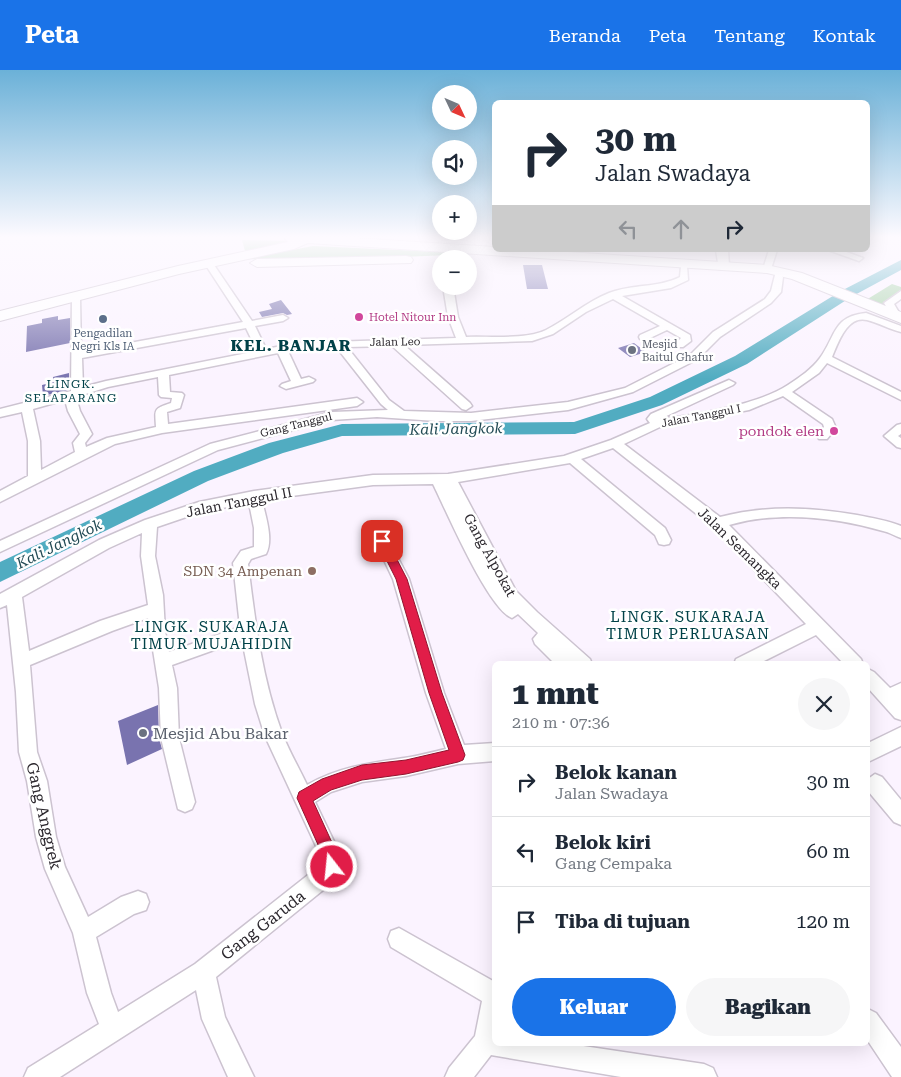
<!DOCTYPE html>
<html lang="id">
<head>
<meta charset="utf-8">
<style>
  :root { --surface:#fff; --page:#f6f6f7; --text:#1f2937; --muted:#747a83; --line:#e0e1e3; --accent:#1a73e8 }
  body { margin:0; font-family:"Roboto Serif",serif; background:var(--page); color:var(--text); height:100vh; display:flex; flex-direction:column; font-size:19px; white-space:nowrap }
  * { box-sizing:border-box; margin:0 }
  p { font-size:16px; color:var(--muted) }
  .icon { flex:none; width:28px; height:28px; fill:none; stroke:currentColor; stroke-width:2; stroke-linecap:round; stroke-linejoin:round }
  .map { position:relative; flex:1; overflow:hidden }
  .details { position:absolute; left:492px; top:591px; width:378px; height:385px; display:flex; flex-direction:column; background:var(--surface); border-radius:8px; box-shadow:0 5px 20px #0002 }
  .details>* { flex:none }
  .top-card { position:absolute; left:492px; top:30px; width:378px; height:152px; border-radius:8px; box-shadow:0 5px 20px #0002; background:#fff; color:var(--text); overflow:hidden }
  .needle { width:32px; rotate:134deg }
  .fabs { position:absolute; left:432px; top:15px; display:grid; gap:10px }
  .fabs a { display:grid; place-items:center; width:45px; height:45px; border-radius:50%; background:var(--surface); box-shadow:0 5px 20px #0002; font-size:25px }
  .pin { position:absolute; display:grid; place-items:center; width:42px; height:42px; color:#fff; margin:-21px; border-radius:10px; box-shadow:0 2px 8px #0006 }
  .me { position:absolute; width:55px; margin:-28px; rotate:344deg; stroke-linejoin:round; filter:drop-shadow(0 0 4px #0008) }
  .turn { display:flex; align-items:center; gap:18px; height:105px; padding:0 20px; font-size:22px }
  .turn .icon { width:65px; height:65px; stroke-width:2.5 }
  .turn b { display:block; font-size:35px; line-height:42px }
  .lanes { display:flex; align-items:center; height:48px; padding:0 20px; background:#0003; justify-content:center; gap:25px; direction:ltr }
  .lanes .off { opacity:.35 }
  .round { display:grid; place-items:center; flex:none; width:52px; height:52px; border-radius:26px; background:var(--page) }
  .overview { display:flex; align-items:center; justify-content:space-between; height:85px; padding:0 20px }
  h1 { font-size:30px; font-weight:800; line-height:38px }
  .button { display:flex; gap:10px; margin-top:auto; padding:10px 20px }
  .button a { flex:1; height:58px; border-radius:30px; background:var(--accent); color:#fff; font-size:20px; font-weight:800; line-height:58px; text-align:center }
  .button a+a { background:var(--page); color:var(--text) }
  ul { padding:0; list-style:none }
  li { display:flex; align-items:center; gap:15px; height:70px; padding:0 20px; border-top:1px solid var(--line) }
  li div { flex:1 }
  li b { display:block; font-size:19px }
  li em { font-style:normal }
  header { display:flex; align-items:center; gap:30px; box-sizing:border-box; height:70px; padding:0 25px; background:var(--accent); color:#fff }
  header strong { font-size:24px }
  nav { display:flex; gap:28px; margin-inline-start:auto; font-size:18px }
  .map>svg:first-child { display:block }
</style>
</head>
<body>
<header>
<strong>Peta</strong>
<nav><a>Beranda</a><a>Peta</a><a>Tentang</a><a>Kontak</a></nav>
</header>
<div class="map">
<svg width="901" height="1007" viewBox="0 0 901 1007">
  <rect width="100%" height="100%" fill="#fbf3ff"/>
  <path fill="#a3d0a6" d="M 242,170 L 296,171 L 245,181 Z
    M 313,176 L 442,182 L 450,183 L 450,185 L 325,190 L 245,189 Z
    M 892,214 L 901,217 L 901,222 L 880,236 L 866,230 Z"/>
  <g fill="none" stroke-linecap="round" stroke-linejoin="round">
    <path fill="#51acc1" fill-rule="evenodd" d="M 901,190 L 901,200 L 851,227 L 747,294 L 662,335 L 575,364 L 342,366 L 283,383 L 208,411 L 0,512 L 0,492 L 194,401 L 269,373 L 342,354 L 574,352 L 650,327 L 735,286 L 841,221 Z"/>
  </g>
  <path fill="#7973af" d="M 523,195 L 542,195 L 548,219 L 527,219 Z
    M 281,230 L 292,244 L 287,245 L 283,243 L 262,247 L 259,242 L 272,239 L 269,234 Z
    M 58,246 L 58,250 L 70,248 L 70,273 L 26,282 L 27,256 L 42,253 L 42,249 Z
    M 634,273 L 646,282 L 630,287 L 618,278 Z
    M 69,303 L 69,320 L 43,326 L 42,315 L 54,312 L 53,307 Z
    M 158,635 L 159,668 L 162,679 L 127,695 L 118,651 Z"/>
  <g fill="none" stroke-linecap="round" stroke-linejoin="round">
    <g stroke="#ccc3d0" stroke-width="3">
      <path id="street" d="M 769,180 L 777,180 L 771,199 L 767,202 L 763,199 Z
        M 828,180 L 841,180 L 863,188 L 859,191 Z
        M 209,191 L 212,192 L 252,251 L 283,245 L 288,248 L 283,251 L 255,256 L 266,279 L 297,273 L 456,268 L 448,247 L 443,216 L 453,216 L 458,247 L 466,267 C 489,266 525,270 546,260 C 568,249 586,232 609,223 C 632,214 658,218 680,207 L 681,196 L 687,196 L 688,210 L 671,218 L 622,226 L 690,265 L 691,271 L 683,277 L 675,277 L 674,275 L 681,268 L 667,260 L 648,269 L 640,269 L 639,267 L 640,265 L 660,256 L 613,229 L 586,242 L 553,264 L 532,271 L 404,275 L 470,333 L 472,336 L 466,340 L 462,339 L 392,276 L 347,277 L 389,330 L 404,341 L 471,343 L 568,332 L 625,318 L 690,285 L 713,262 L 765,229 L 771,221 L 775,205 L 781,205 L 783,207 L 781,222 L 771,233 L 720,267 L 698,289 L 633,322 L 568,340 L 471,351 L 436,351 L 377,347 L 332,350 L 218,380 L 0,482 L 0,471 L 210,374 L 332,342 L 388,340 L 381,334 L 337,278 L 288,281 L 301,309 L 309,307 L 315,310 L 313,312 L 286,319 L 280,316 L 282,314 L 291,311 L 278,283 L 169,305 L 170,322 L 182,323 L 184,325 L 180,338 L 167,342 L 168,354 L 357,328 L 363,332 L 357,336 L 162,363 L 115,374 L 0,432 L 0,421 L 28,406 L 28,371 L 22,342 L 0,347 L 0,339 L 71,321 L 72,225 L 78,225 L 80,227 L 81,282 L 243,252 L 205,194 ZM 246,258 L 257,281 L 106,311 L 83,317 L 82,288 ZM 158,307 L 159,325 L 161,327 L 172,328 L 171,333 C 153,339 155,339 156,357 L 107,368 L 86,377 L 85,373 L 92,364 L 80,341 L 76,327 L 108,317 ZM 65,330 L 68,341 L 80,364 L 73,373 L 75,382 L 41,400 L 40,371 L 33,339 Z
        M 901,221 L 901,229 L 894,234 L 901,246 L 896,249 L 893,248 L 884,233 Z
        M 866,243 L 901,256 L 901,262 C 889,259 879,253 867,250 C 847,245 838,273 832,287 L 901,322 L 901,330 L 827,293 L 819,303 L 792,322 L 832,349 L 836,358 L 827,369 L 819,369 L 817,366 L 824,357 L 823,354 L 783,326 L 749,340 L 660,357 L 624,374 L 720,447 C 766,435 810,437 857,445 C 872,448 887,450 901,456 L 901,468 C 895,466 889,462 883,461 C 835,447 778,441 729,455 L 861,589 L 863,594 L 844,594 L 816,565 L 758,594 L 734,594 L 736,589 L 806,554 L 713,457 L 613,378 L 581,389 L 665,458 L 671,470 L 669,474 L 664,475 L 659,474 L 655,465 L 570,393 L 458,412 L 516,521 L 537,542 L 590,589 L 592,594 L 555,594 L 535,574 L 533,569 L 538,563 L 518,544 L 512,548 C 488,539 446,440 433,414 L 373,415 L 262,430 C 265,445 274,469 266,484 L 251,489 L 248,494 C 255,551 262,609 282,663 C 289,681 299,698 307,715 C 338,697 370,693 404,688 C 418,686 432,682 446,679 L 426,623 L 393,509 L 375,471 L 377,467 L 382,466 L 387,467 L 409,509 L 444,623 L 464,675 L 495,673 L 495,691 L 458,694 L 406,706 L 362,712 L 331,722 L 315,732 L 342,788 C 342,798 340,804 333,812 L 216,907 L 225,947 L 254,1007 L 228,1007 L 202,949 L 196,920 L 60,1007 L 24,1007 L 28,998 L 99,954 L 87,923 L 73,863 L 45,799 L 36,767 L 27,711 L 19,682 L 16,622 L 7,535 L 0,538 L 0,524 L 99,470 L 145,450 L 199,432 L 254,421 L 373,405 L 448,404 L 564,386 L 611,370 L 650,353 L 647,349 L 651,344 L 729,310 L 735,313 L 733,315 L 660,349 C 693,346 760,334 788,315 C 800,307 812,299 820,288 C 836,266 833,246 866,243 ZM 249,433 L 254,458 L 254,477 L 241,481 L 233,493 L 240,557 L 169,582 L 165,561 L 163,525 L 155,486 L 157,457 L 201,442 ZM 142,463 L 141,486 L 148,535 L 100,551 L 29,581 L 22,527 L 109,478 ZM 148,548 L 159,618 L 161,668 L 178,739 L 185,742 L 192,739 L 195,732 L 179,668 L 177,618 L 172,595 L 242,570 L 255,634 L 265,666 L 322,789 L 322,794 L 195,894 L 118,942 L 111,923 L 96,867 L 134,844 L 146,840 L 149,832 L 146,824 L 138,821 L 121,827 L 88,847 L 65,797 L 56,767 L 47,711 L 37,682 L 30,595 L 112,561 Z
        M 901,354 L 901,364 L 898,366 L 901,368 L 901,378 L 897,377 L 884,366 L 897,355 Z
        M 868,599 L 874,602 L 890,618 L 901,613 L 901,650 L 895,648 L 868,618 Z
        M 901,657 L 901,676 L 868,692 L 868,673 Z
        M 875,704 L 882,707 L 901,730 L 901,755 L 894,752 L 868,721 L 868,709 Z
        M 399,858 L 493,911 L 495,910 L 495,974 L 570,974 L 704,994 L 713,998 L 717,1007 L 621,1007 L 491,985 L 474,1007 L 445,1007 L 449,998 L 475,966 L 482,931 L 391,877 L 388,869 L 391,861 Z
        M 868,939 L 876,943 L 901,977 L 901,1007 L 892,1007 L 868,971 Z"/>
    </g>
    <g stroke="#ccc3d0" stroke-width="3">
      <path id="secondary" d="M 716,180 L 728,180 L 729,196 L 727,199 L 719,199 Z"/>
    </g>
    <g stroke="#ccc3d0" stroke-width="2">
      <path id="primary" d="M 284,168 L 354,168 L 495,177 L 495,180 L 537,180 L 767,195 L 802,203 L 901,242 L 901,253 L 792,209 L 767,203 L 308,173 L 294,179 L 179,204 L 0,251 L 0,241 L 178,196 L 288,172 Z
        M 406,186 L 411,187 L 413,190 L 411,193 L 257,197 L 250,193 L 257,189 Z"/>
    </g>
    <use href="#street" fill="#fff" fill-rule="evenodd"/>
    <use href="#secondary" fill="#fff" fill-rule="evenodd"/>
    <use href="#primary" fill="#fff" fill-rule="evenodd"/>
  </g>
  <linearGradient id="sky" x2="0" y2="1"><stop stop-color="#6bb1d8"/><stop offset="0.54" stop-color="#fdfaff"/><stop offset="1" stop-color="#fdfaff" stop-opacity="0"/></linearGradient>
  <rect width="901" height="309" fill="url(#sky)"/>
  <path fill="#e11d48" stroke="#92132f" d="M 382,467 L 386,468 L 407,509 L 442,623 L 465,685 L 463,690 L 458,692 L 406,704 L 362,710 L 331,720 L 313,731 L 339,788 L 340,797 L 337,802 L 332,805 L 326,802 L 324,788 L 297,728 L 299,722 L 322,709 L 362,695 L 406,690 L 449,680 L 429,623 L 396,509 L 377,471 Z"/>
  <g fill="#d1479c" stroke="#fff" stroke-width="2">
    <circle cx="359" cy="247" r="5"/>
    <circle cx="834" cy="361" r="5"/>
  </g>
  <circle fill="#5c6f8a" stroke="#fff" stroke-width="2" cx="103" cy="249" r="5"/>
  <g fill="#6b7280" stroke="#fff" stroke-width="2">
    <circle cx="632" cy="280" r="5"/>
    <circle cx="143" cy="663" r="5"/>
  </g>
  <circle fill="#8d6e63" stroke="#fff" stroke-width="2" cx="312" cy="501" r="5"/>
  <g text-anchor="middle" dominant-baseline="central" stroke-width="5" stroke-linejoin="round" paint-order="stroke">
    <g font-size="11" fill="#b23c85" stroke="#fff" text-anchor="start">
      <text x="369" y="247">Hotel Nitour Inn</text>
    </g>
    <g font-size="11" fill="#4e5e75" stroke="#fff">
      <text x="103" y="263">Pengadilan<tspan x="103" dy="13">Negri Kls IA</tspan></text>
    </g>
    <g font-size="11" fill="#2c282e" stroke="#fff">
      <text transform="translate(395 272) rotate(-1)">Jalan Leo</text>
      <text transform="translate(701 346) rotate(-11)">Jalan Tanggul I</text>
      <text transform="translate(296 355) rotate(-14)">Gang Tanggul</text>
    </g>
    <g font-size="11" fill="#5b616d" stroke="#fff" text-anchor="start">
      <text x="642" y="274">Mesjid<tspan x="642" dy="13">Baitul Ghafur</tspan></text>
    </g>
    <g font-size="12" letter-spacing="1" fill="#004148" stroke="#fff">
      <text x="71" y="314">LINGK.<tspan x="71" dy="14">SELAPARANG</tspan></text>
    </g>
    <g font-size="14" fill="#b23c85" stroke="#fff" text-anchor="end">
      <text x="824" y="361">pondok elen</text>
    </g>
    <g font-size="14" fill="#2c282e" stroke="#fff">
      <text transform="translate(239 432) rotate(-11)">Jalan Tanggul II</text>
      <text transform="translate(740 478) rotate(44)">Jalan Semangka</text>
      <text transform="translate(490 485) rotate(61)">Gang Alpokat</text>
    </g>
    <g font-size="14" fill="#785e54" stroke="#fff" text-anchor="end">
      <text x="302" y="501">SDN 34 Ampenan</text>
    </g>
    <g font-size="15" font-style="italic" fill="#234b55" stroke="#fff">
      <text transform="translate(456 359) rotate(-1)">Kali Jangkok</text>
      <text transform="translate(59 474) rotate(-26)">Kali Jangkok</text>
    </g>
    <g font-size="15" letter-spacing="1" fill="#004148" stroke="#fff">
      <text x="688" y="547">LINGK. SUKARAJA<tspan x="688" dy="17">TIMUR PERLUASAN</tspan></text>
      <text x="212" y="557">LINGK. SUKARAJA<tspan x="212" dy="17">TIMUR MUJAHIDIN</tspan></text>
    </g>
    <g font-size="16" font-weight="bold" letter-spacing="1" fill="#004148" stroke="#fff">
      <text x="291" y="275">KEL. BANJAR</text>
    </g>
    <g font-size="16" fill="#5b616d" stroke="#fff" text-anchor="start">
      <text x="153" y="663">Mesjid Abu Bakar</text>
    </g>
    <g font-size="16" fill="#2c282e" stroke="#fff">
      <text transform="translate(44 746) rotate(77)">Gang Anggrek</text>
      <text transform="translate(263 855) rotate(-38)">Gang Garuda</text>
    </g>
  </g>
</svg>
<div class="fabs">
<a><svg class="needle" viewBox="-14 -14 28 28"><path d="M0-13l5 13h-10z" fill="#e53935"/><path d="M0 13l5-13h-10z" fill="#747a83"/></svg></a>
<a><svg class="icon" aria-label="sound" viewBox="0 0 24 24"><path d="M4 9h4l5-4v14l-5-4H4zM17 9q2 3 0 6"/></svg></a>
<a>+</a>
<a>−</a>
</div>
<div class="pin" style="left:382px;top:471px;background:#d93025"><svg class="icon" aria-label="arrive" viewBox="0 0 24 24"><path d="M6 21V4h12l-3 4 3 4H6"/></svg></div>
<svg class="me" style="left:332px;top:797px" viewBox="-20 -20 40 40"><circle r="17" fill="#e11d48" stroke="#fff" stroke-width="3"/><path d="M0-11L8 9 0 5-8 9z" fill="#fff"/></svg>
<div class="top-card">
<div class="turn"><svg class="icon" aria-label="right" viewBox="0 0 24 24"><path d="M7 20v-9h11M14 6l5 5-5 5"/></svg><div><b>30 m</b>Jalan Swadaya</div></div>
<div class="lanes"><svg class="icon off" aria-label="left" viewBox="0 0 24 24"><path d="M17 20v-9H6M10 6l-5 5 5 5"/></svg><svg class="icon off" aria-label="ahead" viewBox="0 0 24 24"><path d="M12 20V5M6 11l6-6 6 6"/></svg><svg class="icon" aria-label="right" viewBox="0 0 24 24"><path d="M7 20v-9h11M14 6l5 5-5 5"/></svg></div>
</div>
<section class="details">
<div class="overview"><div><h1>1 mnt</h1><p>210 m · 07:36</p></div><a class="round"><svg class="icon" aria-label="close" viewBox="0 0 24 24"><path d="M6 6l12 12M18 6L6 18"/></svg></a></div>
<ul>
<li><svg class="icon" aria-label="right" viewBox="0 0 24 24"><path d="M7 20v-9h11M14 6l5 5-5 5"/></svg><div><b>Belok kanan</b><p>Jalan Swadaya</p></div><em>30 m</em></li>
<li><svg class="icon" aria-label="left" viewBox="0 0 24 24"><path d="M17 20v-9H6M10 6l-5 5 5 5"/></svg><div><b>Belok kiri</b><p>Gang Cempaka</p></div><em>60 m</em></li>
<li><svg class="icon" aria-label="arrive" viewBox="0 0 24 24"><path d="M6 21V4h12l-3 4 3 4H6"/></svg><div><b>Tiba di tujuan</b></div><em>120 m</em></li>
</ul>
<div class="button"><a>Keluar</a><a>Bagikan</a></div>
</section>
</div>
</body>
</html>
